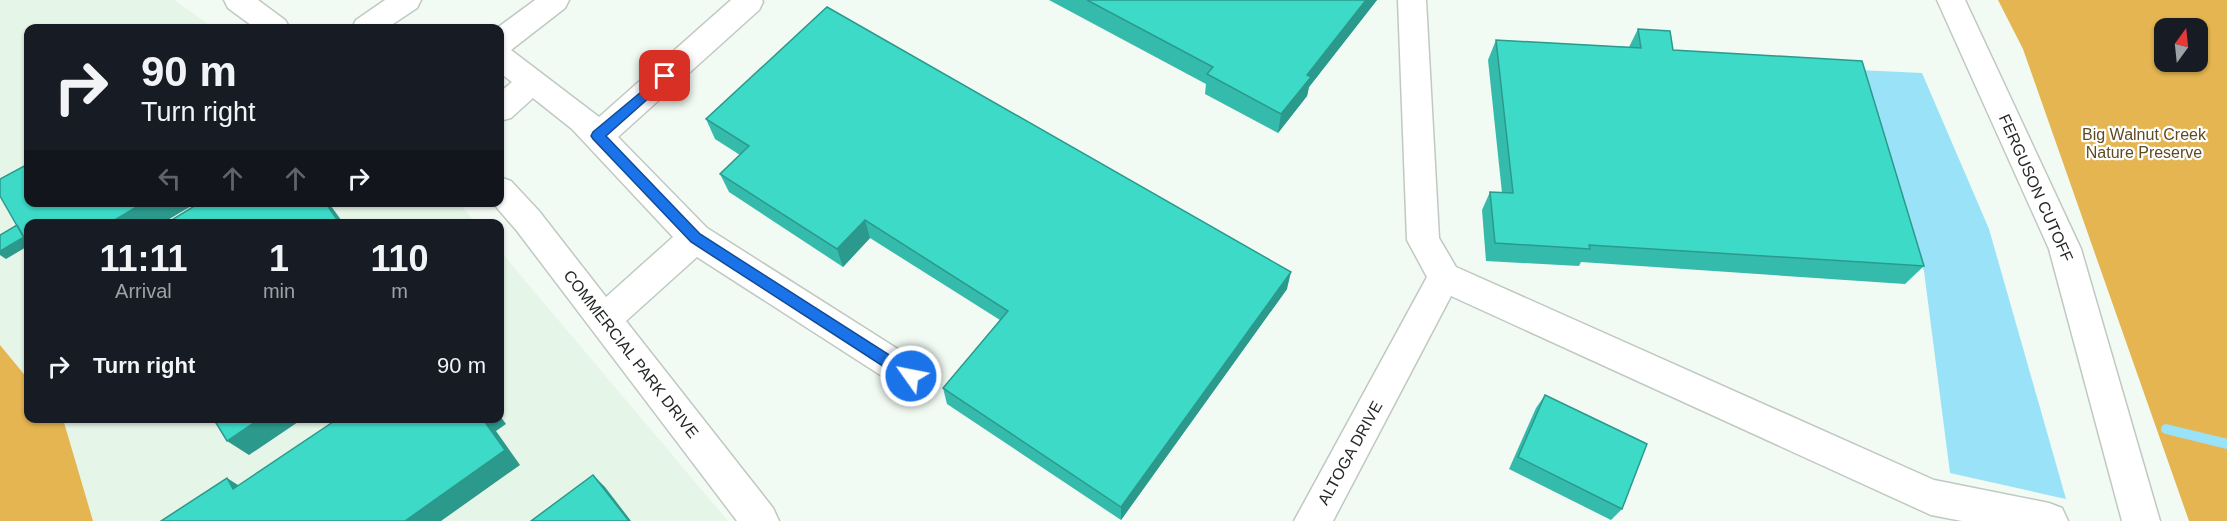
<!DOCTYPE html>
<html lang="en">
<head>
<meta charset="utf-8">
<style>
  :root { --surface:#171b24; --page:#20242c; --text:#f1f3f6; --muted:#9ea1a6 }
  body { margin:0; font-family:Helvetica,sans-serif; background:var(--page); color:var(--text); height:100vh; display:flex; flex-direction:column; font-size:22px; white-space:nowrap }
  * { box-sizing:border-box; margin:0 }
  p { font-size:20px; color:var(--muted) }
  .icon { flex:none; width:33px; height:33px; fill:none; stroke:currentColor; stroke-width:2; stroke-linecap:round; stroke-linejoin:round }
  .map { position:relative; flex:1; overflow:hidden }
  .details { position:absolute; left:24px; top:219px; width:480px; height:204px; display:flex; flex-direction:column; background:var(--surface); border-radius:12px; box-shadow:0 2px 4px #0004 }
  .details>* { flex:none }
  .banner { position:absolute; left:24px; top:24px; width:480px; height:183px; border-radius:12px; box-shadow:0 2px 4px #0004; background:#171b24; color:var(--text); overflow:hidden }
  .needle { width:39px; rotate:15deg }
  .tools { position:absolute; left:2154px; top:18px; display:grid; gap:12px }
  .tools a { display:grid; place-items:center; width:54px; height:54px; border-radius:12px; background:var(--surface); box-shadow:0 2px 4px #0004; font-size:30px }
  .pin { position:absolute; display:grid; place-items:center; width:51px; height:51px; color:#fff; margin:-26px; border-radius:12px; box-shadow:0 3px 9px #0006 }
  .me { position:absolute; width:66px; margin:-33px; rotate:303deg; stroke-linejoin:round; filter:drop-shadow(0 0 4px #0008) }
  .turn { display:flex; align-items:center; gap:21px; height:126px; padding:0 18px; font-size:27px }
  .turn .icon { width:78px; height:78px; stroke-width:2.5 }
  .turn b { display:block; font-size:42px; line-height:51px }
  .lanes { display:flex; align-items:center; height:57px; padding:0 18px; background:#0003; justify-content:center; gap:30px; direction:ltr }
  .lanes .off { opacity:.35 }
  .eta { display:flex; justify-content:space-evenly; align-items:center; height:102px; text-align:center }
  .eta b { font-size:36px; font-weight:700; line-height:42px }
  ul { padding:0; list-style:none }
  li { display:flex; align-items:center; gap:18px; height:90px; padding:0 18px }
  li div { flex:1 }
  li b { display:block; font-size:22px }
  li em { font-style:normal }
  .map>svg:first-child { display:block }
</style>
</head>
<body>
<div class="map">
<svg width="2227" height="521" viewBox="0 0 2227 521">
  <rect width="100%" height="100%" fill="#f1faf3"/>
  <path fill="#e5f5e7" d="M 0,0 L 174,0 L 214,28 L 28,28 L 28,202 L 458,202 L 476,223 L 28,224 L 28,379 L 0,345 Z
    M 500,251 L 728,521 L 93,521 L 62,419 L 500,418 Z"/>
  <path fill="#e4b551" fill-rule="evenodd" d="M 1998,0 L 2227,0 L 2227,521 L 2189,521 L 2023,49 ZM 2164,28 L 2198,28 L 2198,62 L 2164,62 Z
    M 0,345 L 28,379 L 28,418 L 63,419 L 93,521 L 0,521 Z"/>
  <path fill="#9ae2f7" d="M 1858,70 L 1922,73 L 1989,229 L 2066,499 L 1950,473 L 1924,271 Z"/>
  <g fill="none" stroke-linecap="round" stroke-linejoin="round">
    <path stroke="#9ae2f7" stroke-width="10" d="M 2166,429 L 2227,444"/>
    <g stroke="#c0c9c1" stroke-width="3">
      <path id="minor" d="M 224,0 L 258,0 L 285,20 L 290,28 L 255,28 L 228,8 Z
        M 385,0 L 421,0 L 417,8 L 387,28 L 352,28 L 356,20 Z
        M 535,0 L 569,0 L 565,8 L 511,50 L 599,117 L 731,0 L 762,0 L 763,2 L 759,10 L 618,137 L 707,228 L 923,365 L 928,376 L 923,387 L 911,392 L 899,387 L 697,257 L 626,321 L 773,508 L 779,521 L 737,521 L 517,231 L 492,202 L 500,202 L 500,177 L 511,181 L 539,211 L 606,297 L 673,237 L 572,129 L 533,98 L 511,118 L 500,121 L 500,92 L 512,82 L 500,73 L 500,28 L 497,28 Z
        M 1398,0 L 1426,0 L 1439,238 L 1456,267 L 1934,480 L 2049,503 L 2062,508 L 2068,521 L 1962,521 L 1931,515 L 1451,296 L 1333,521 L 1294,521 L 1427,277 L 1407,240 Z
        M 1937,0 L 1965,0 L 2081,249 L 2160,521 L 2122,521 L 2049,249 Z"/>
    </g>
    <use href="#minor" fill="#fff" fill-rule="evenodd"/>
  </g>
  <path fill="#35bbac" d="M 1049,0 L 1377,0 L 1309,87 L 1307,96 L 1278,133 L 1205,94 L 1206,84 Z
    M 1638,29 L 1673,50 L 1924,266 L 1905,284 L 1581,262 L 1579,266 L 1486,261 L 1482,210 L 1490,192 L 1502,193 L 1488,60 L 1496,40 L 1629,47 Z
    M 706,119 L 1287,289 L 1121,520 L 947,404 L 943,388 L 1000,320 L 870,238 L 843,267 L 729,192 L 720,174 L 740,155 L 715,139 Z
    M 1545,395 L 1622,509 L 1611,520 L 1509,469 L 1536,408 Z"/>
  <path fill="#2b998c" d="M 1366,0 L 1377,0 L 1309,87 L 1307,96 L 1278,133 L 1281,114 L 1307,75 Z
    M 145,202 L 198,202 L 161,224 L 108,224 Z
    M 325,202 L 328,202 L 331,206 L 344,224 L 340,224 Z
    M 865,220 L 870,238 L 843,267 L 837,249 Z
    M 28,235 L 28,246 L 6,259 L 0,255 L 0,251 Z
    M 1291,272 L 1287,289 L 1121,520 L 1121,507 Z
    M 500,416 L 506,424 L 496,431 L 520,465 L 441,521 L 405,521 L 482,418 L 500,418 Z
    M 261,418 L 304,418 L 249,455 L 227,441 Z
    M 593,475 L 605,487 L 631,521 L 629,521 Z
    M 227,478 L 249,492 L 233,489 Z"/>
  <path fill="#3edac8" stroke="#2b998c" stroke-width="1.5" d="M 1087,0 L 1366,0 L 1307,75 L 1311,77 L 1281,114 L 1207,74 L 1213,67 Z
    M 827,7 L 1291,272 L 1121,507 L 943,388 L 1008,311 L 865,220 L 837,249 L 720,174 L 749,146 L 706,119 Z
    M 1638,29 L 1670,31 L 1673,50 L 1862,61 L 1924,266 L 1589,245 L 1590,249 L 1495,243 L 1490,192 L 1513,193 L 1496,40 L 1641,48 Z
    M 28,164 L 28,202 L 145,202 L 108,224 L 28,224 L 28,245 L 0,196 L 0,179 Z
    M 201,202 L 325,202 L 340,224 L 165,224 Z
    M 17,225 L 24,237 L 0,251 L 0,235 Z
    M 1545,395 L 1647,444 L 1622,509 L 1518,457 Z
    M 213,418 L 261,418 L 227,441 Z
    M 339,418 L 482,418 L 505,450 L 405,521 L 161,521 L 227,478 L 233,489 Z
    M 593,475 L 629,521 L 531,521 Z"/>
  <path fill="#1a73e8" stroke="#114b97" stroke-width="1.5" d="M 665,72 L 669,73 L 671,76 L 669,80 L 606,136 L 700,234 L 916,372 L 918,376 L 916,381 L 911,383 L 906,381 L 691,242 L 593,139 L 591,136 L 593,132 Z"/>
  <g text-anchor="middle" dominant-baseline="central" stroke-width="4.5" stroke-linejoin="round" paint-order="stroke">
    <g font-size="16" fill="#5f4b22" stroke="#fff">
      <text x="2144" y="134">Big Walnut Creek<tspan x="2144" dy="18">Nature Preserve</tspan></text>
    </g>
    <g font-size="16" fill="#252926" stroke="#fff">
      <text transform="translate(2036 188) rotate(66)">FERGUSON CUTOFF</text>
      <text transform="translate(631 354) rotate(52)">COMMERCIAL PARK DRIVE</text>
      <text transform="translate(1350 453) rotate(-61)">ALTOGA DRIVE</text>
    </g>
  </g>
</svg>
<div class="tools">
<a><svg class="needle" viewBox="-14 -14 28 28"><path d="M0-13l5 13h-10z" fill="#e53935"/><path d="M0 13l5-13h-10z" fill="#9ea1a6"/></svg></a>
</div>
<div class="pin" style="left:665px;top:76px;background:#d93025"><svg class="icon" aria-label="arrive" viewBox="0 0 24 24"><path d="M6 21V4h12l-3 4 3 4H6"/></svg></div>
<svg class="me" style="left:911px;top:376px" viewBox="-20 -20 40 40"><circle r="17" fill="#1a73e8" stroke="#fff" stroke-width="3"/><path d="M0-11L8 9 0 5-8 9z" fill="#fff"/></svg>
<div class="banner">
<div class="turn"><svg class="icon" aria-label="right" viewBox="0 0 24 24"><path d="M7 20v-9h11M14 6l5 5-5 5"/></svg><div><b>90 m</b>Turn right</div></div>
<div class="lanes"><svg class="icon off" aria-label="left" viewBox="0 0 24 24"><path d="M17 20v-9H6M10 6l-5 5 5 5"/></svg><svg class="icon off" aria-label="ahead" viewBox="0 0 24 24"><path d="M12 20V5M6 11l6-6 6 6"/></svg><svg class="icon off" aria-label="ahead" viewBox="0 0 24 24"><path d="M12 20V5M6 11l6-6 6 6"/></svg><svg class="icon" aria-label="right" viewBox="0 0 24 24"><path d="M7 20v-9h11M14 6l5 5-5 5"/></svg></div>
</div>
<section class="details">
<div class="eta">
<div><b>11:11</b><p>Arrival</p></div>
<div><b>1</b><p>min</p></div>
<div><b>110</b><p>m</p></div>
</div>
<ul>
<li><svg class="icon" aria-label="right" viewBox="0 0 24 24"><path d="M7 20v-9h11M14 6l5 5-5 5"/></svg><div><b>Turn right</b></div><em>90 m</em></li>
</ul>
</section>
</div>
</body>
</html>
